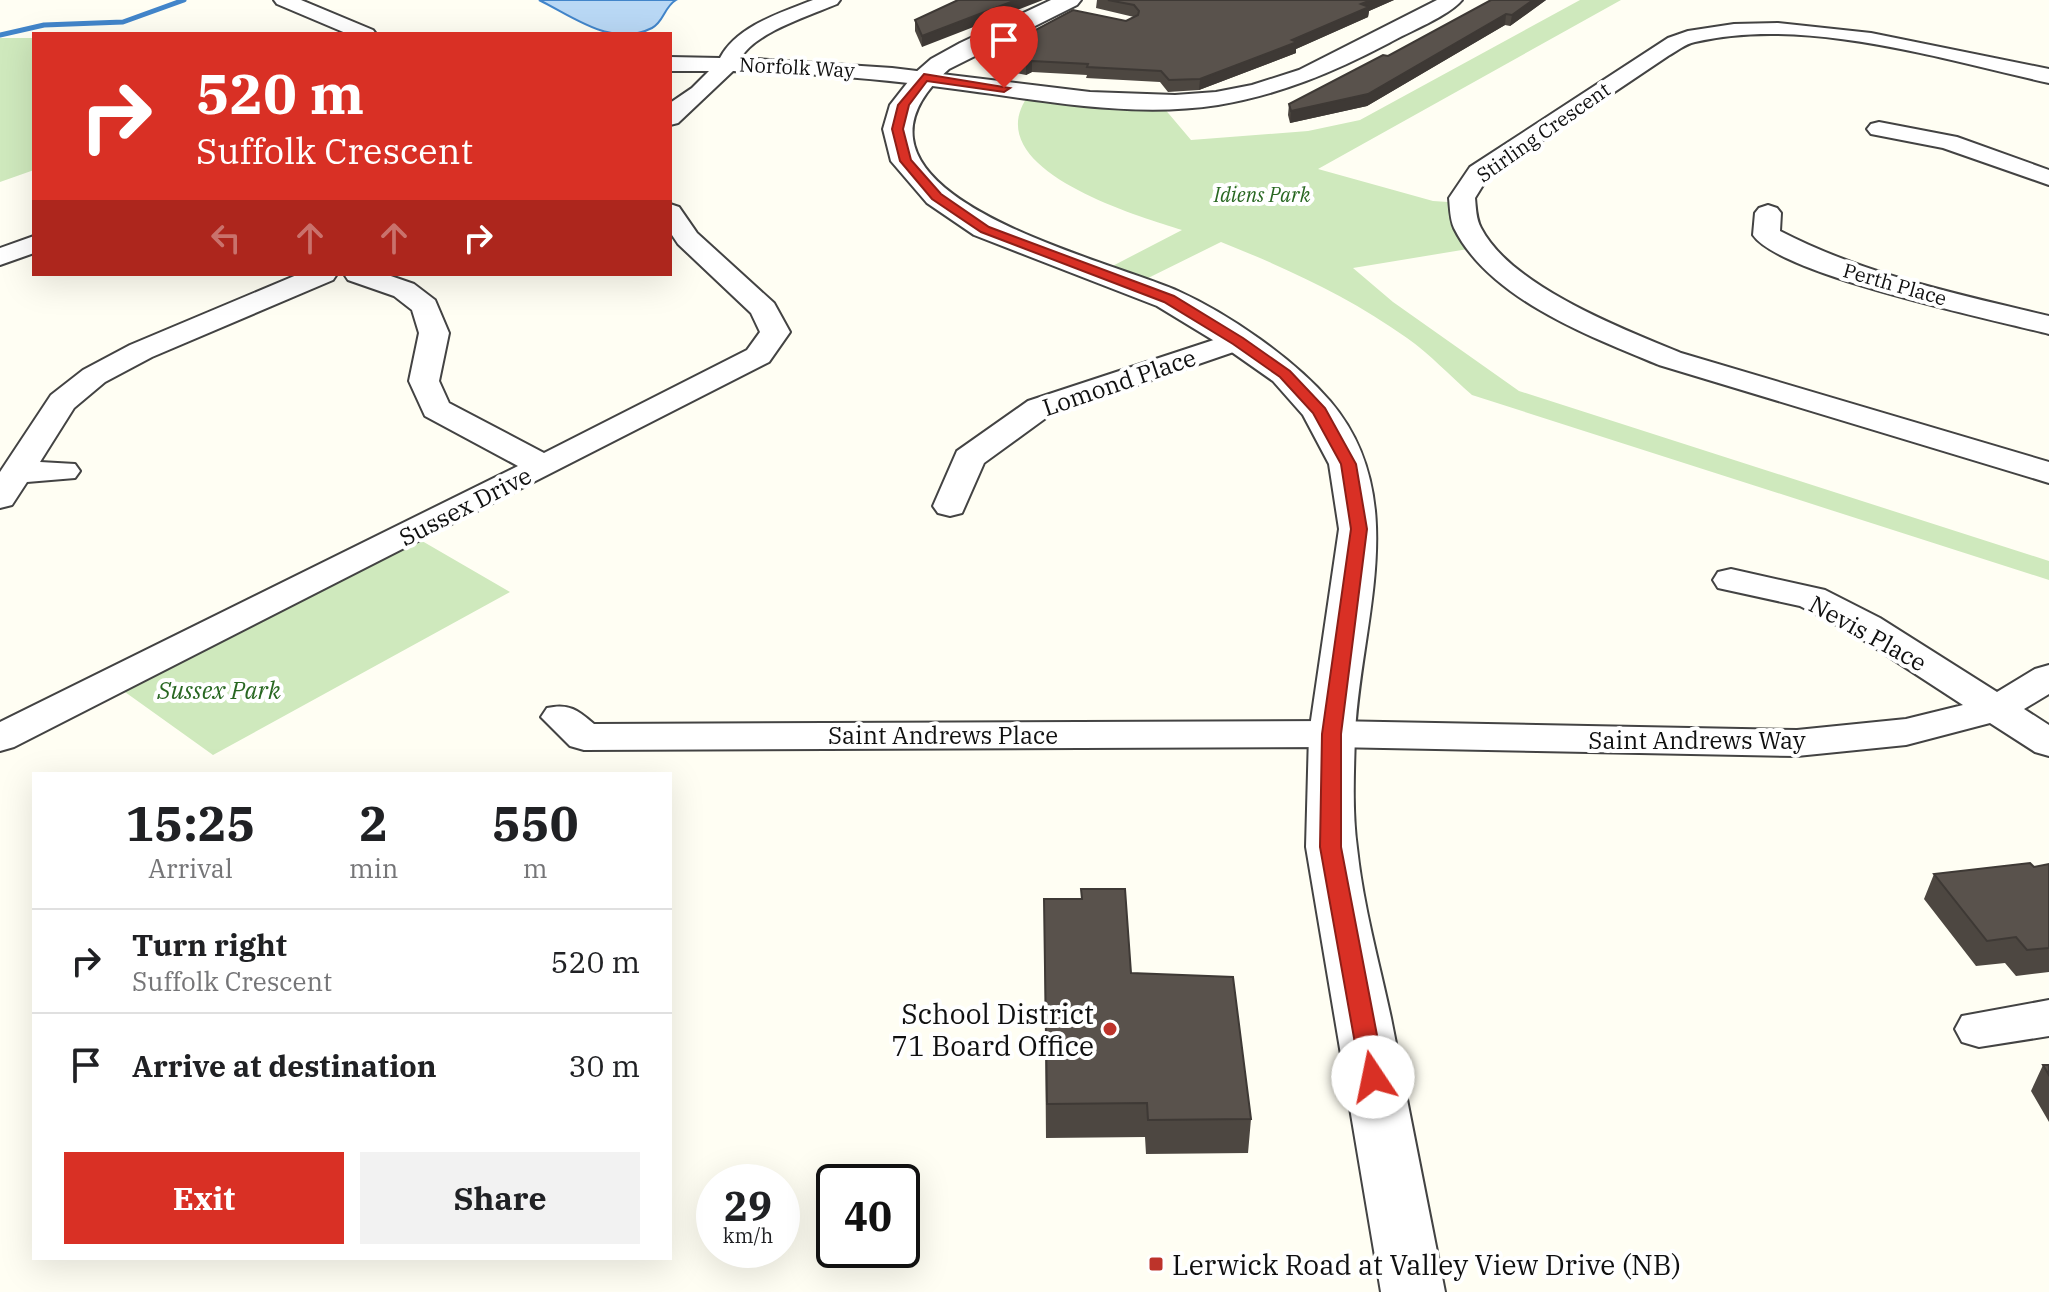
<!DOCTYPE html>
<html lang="en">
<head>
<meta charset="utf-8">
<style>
  :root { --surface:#fff; --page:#f2f2f2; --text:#202124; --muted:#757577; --line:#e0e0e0; --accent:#d93025 }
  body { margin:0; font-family:"IBM Plex Serif",serif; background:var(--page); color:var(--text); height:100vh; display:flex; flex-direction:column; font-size:30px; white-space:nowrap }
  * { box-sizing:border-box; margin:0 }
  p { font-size:26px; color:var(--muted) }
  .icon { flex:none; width:44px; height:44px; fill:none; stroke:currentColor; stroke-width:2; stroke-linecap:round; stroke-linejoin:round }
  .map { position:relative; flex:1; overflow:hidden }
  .panel { position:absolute; left:32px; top:772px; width:640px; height:488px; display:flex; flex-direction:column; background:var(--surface); border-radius:0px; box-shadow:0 8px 32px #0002 }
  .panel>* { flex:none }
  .guide { position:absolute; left:32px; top:32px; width:640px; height:244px; border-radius:0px; box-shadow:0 8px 32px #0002; background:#d93025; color:#fff; overflow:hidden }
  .speed { position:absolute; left:696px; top:1164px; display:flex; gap:16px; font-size:40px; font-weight:700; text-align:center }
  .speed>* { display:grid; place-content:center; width:104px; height:104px; border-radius:50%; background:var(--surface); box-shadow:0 8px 32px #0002; line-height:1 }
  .speed small { font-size:20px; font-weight:400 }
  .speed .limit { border:4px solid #111; border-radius:12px; background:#fff; color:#111 }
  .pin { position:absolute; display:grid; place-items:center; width:68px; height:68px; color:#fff; margin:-82px -34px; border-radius:50% 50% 50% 0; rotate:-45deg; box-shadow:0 0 8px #0007 }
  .pin .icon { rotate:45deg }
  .me { position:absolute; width:88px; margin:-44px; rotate:349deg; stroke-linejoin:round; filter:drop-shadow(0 0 6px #0008) }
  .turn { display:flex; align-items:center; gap:28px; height:168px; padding:0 32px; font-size:36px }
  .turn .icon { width:104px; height:104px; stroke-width:2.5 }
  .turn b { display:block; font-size:56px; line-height:68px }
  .lanes { display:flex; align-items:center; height:76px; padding:0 32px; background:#0003; justify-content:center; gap:40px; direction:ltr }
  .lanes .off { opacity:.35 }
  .eta { display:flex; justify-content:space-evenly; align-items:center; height:136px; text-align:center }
  .eta b { font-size:48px; font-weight:700; line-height:56px }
  .button { display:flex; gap:16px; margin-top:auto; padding:16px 32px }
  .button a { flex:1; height:92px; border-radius:0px; background:var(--accent); color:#fff; font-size:32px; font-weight:700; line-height:92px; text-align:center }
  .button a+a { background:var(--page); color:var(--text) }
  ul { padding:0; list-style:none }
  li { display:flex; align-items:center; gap:24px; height:104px; padding:0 32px; border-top:2px solid var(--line) }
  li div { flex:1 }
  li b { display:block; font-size:30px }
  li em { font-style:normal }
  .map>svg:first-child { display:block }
</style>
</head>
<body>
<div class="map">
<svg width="2049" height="1292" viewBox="0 0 2049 1292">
  <rect width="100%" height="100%" fill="#fffef3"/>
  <path fill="#cfe9bd" d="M 1580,0 L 1621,0 L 1318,169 L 1433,201 L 1463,203 L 1480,247 L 1353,268 L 1393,302 L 1519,391 L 2049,561 L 2049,580 L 1472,395 C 1450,376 1430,354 1407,338 C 1348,296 1286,268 1221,242 L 1134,285 L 1099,273 L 1182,230 C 1134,215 971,167 1031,92 L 1158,101 L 1191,140 L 1308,131 L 1360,120 Z
    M 0,38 L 34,38 L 34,170 L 0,182 Z
    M 410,534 L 510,592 L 213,755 L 111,682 Z"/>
  <path fill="#b9d8f5" stroke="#4285ca" stroke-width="2" d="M 539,0 L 676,0 C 664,7 664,22 652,28 C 612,48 574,17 539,0 Z"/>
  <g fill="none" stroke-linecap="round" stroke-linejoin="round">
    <path stroke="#4285ca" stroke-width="5" d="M 0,35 L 44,25 L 123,22 L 184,0"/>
    <g stroke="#434343" stroke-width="4">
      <path id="minor" d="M 274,0 L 301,0 L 373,30 L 376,34 L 348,34 L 277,4 Z
        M 813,0 L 840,0 L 837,4 C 811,15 754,33 741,58 L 892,68 L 1090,92 L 1175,95 L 1216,92 L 1252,85 L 1299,70 L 1437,0 L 1462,0 C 1449,16 1408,32 1389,43 C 1334,72 1279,95 1218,105 C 1134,118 1046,101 963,90 C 887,79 810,73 733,71 L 678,123 L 670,125 L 670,103 L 692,88 L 709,71 L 670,71 L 670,57 L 720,58 C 737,26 780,13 813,0 Z
        M 1778,23 L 1871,33 L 2049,69 L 2049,83 C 1941,59 1805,16 1695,42 C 1685,44 1677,51 1668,56 L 1488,177 L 1475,198 C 1476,208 1476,219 1481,228 C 1511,286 1622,329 1681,353 L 2049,462 L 2049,483 L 1659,365 C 1591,337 1489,299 1454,228 C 1450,219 1450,208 1449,198 L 1470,167 L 1668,38 L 1688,31 L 1734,24 Z
        M 1879,122 L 1957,137 L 2049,170 L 2049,185 L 1943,148 L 1871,134 L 1867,129 L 1871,124 Z
        M 670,204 L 679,207 L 697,233 L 774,303 L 790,332 L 769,362 L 14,747 L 0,751 L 0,722 L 518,466 L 425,416 L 409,381 L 419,333 L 412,310 L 394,296 L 348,280 L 344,274 L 385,274 L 414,284 L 435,300 L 449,333 L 439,381 L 449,403 L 544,453 L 747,350 L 760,332 L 751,313 L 678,244 L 670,232 Z
        M 1768,205 L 1777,208 L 1781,213 L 1780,231 C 1865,275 1957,294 2049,316 L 2049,334 C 1995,320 1780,275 1753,235 L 1755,213 L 1759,208 Z
        M 34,236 L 34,253 L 0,265 L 0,248 Z
        M 299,274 L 337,274 L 333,280 L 152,357 L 105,382 L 74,408 L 40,462 L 75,464 L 80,471 L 75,478 L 27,482 L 12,505 L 0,508 L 0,472 L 51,395 L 83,370 L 130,345 Z
        M 1238,332 L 1248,335 L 1253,341 L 1248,347 L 1050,415 L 984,463 L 962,513 L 950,516 L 938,513 L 933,506 L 957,451 L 1028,401 Z
        M 1731,569 L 1825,590 L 1880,618 L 1997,692 L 2035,669 L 2049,665 L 2049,694 L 2024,709 L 2049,725 L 2049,756 L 2035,752 L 1990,723 L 1906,745 L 1797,756 L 1332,747 L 584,750 L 570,746 L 541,717 L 547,708 C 569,703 578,710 594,724 L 1332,721 L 1797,730 L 1906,719 L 1963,705 L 1854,634 L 1800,606 L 1718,588 L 1713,580 L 1718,572 Z
        M 2049,1000 L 2049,1036 L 1979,1047 L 1962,1042 L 1955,1029 L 1962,1016 Z"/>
    </g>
    <g stroke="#434343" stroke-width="4">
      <path id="tertiary" d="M 1051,0 L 1081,0 L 1077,5 L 949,69 C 811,192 1104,258 1178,291 C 1229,314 1294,359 1330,401 C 1413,498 1360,623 1355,735 C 1354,771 1352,812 1357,848 C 1363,905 1379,962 1391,1018 C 1409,1110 1427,1201 1445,1292 L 1381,1292 L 1306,847 L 1309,734 L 1339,529 L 1329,464 L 1303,415 L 1273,381 L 1226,348 L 1157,306 L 974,235 L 927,203 L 891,161 L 883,129 L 890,105 L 915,73 L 931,59 L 960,43 Z"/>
    </g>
    <use href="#minor" fill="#fff" fill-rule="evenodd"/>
    <use href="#tertiary" fill="#fff" fill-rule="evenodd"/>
  </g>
  <path fill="#4d4741" d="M 958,0 L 922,47 L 915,31 L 915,20 Z
    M 1097,0 L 1394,0 L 1369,11 L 1368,17 L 1296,49 L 1296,53 L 1199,90 L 1168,92 L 1160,82 L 1086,78 L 1087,75 L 1032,72 L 1026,75 L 988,67 L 987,56 L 1126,21 L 1134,17 L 1096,8 Z
    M 1491,0 L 1546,0 L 1510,26 L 1505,25 L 1367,106 L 1290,123 L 1288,115 L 1289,104 L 1388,56 Z
    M 2049,864 L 2049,972 L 2016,976 L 2005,963 L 1976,966 L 1924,899 L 1934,874 L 2034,867 Z
    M 1081,889 L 1131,973 L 1251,1119 L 1248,1153 L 1146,1154 L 1145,1137 L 1046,1138 L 1044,899 L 1081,899 Z
    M 2043,1065 L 2049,1065 L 2049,1122 L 2031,1091 Z"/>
  <path fill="#3e3935" d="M 1016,0 L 1043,0 L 922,47 L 922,36 Z
    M 1371,0 L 1394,0 L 1369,11 L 1368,17 L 1296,49 L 1296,53 L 1199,90 L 1200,79 L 1292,40 Z
    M 1533,0 L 1546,0 L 1510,26 L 1512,15 Z
    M 1506,14 L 1505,25 L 1367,106 L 1290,123 L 1291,111 Z
    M 1032,61 L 1032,72 L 1026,75 L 1026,64 Z"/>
  <path fill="#59524c" stroke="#3e3935" stroke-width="2" d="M 958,0 L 1016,0 L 922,36 L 915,20 Z
    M 1108,0 L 1371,0 L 1361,4 L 1369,7 L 1292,40 L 1297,42 L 1200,79 L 1169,80 L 1161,71 L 1087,67 L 1088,64 L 1032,61 L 1026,64 L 987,56 L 1073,10 L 1126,21 L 1138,15 L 1139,11 L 1134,5 Z
    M 1491,0 L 1533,0 L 1512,15 L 1506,14 L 1368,94 L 1291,111 L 1289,104 L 1383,55 L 1388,56 Z
    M 2030,863 L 2034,867 L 2049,864 L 2049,948 L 2027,950 L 2016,937 L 1987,941 L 1934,874 Z
    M 1081,889 L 1125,889 L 1131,973 L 1233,977 L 1251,1119 L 1148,1120 L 1147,1103 L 1047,1104 L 1044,899 L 1082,899 Z
    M 2043,1065 L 2049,1065 L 2049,1075 Z"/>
  <path fill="#d93025" stroke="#8d1f18" stroke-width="2" d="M 924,74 L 1010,88 L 1004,92 L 927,81 L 909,105 L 903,129 L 911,160 L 941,194 L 989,227 L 1174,296 L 1243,338 L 1290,371 L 1325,408 L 1356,464 L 1367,529 L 1341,734 L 1341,847 L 1385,1077 L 1382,1083 L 1373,1086 L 1365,1083 L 1361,1077 L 1320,847 L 1322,734 L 1351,529 L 1341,464 L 1313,413 L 1280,377 L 1233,344 L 1164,302 L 981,232 L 932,199 L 900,161 L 892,129 L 898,105 Z"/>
  <g fill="#bd332a" stroke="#fff" stroke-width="3">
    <circle cx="1110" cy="1029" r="8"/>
    <rect x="1148" y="1256" width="16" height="16" rx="4"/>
  </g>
  <g text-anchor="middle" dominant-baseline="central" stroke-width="8" stroke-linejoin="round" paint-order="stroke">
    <g font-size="20" fill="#101010" stroke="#fff">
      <text transform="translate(797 67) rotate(3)">Norfolk Way</text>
      <text transform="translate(1543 132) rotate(-35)">Stirling Crescent</text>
      <text transform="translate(1895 284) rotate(16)">Perth Place</text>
    </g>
    <g font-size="20" font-style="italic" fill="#286721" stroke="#fff">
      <text x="1262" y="194">Idiens Park</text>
    </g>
    <g font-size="24" fill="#101010" stroke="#fff">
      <text transform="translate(1119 382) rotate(-19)">Lomond Place</text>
      <text transform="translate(465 506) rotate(-27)">Sussex Drive</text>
      <text transform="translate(1868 633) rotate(29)">Nevis Place</text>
      <text x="943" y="735">Saint Andrews Place</text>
      <text x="1697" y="740">Saint Andrews Way</text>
    </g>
    <g font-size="24" font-style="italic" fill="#286721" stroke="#fff">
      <text x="219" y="690">Sussex Park</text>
    </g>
    <g font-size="28" fill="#101010" stroke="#fff" text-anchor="end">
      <text x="1094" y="1013">School District<tspan x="1094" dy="32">71 Board Office</tspan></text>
      <text x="1172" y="1264" text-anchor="start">Lerwick Road at Valley View Drive (NB)</text>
    </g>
  </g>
</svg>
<div class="speed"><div>29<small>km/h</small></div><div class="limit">40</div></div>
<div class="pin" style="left:1004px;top:88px;background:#d93025"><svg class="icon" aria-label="arrive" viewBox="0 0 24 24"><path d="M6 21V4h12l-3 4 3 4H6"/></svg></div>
<svg class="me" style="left:1373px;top:1077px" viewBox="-20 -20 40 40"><circle r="19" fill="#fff"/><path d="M0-13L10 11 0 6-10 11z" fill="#d93025"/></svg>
<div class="guide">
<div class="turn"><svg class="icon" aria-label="right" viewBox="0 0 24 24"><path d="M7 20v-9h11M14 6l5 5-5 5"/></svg><div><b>520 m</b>Suffolk Crescent</div></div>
<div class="lanes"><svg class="icon off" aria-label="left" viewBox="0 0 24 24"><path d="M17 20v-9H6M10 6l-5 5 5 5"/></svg><svg class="icon off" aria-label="ahead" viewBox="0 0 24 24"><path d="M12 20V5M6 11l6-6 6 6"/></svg><svg class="icon off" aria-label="ahead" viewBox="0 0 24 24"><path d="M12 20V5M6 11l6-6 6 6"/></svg><svg class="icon" aria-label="right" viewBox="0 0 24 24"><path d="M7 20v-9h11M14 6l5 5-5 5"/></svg></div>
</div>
<section class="panel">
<div class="eta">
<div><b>15:25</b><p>Arrival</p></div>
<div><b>2</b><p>min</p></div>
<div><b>550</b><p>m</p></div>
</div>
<ul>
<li><svg class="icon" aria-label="right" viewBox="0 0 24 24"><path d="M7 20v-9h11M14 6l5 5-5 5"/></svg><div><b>Turn right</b><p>Suffolk Crescent</p></div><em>520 m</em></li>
<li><svg class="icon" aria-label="arrive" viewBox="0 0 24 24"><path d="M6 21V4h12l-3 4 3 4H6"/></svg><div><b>Arrive at destination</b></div><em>30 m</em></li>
</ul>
<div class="button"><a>Exit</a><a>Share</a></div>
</section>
</div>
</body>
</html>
